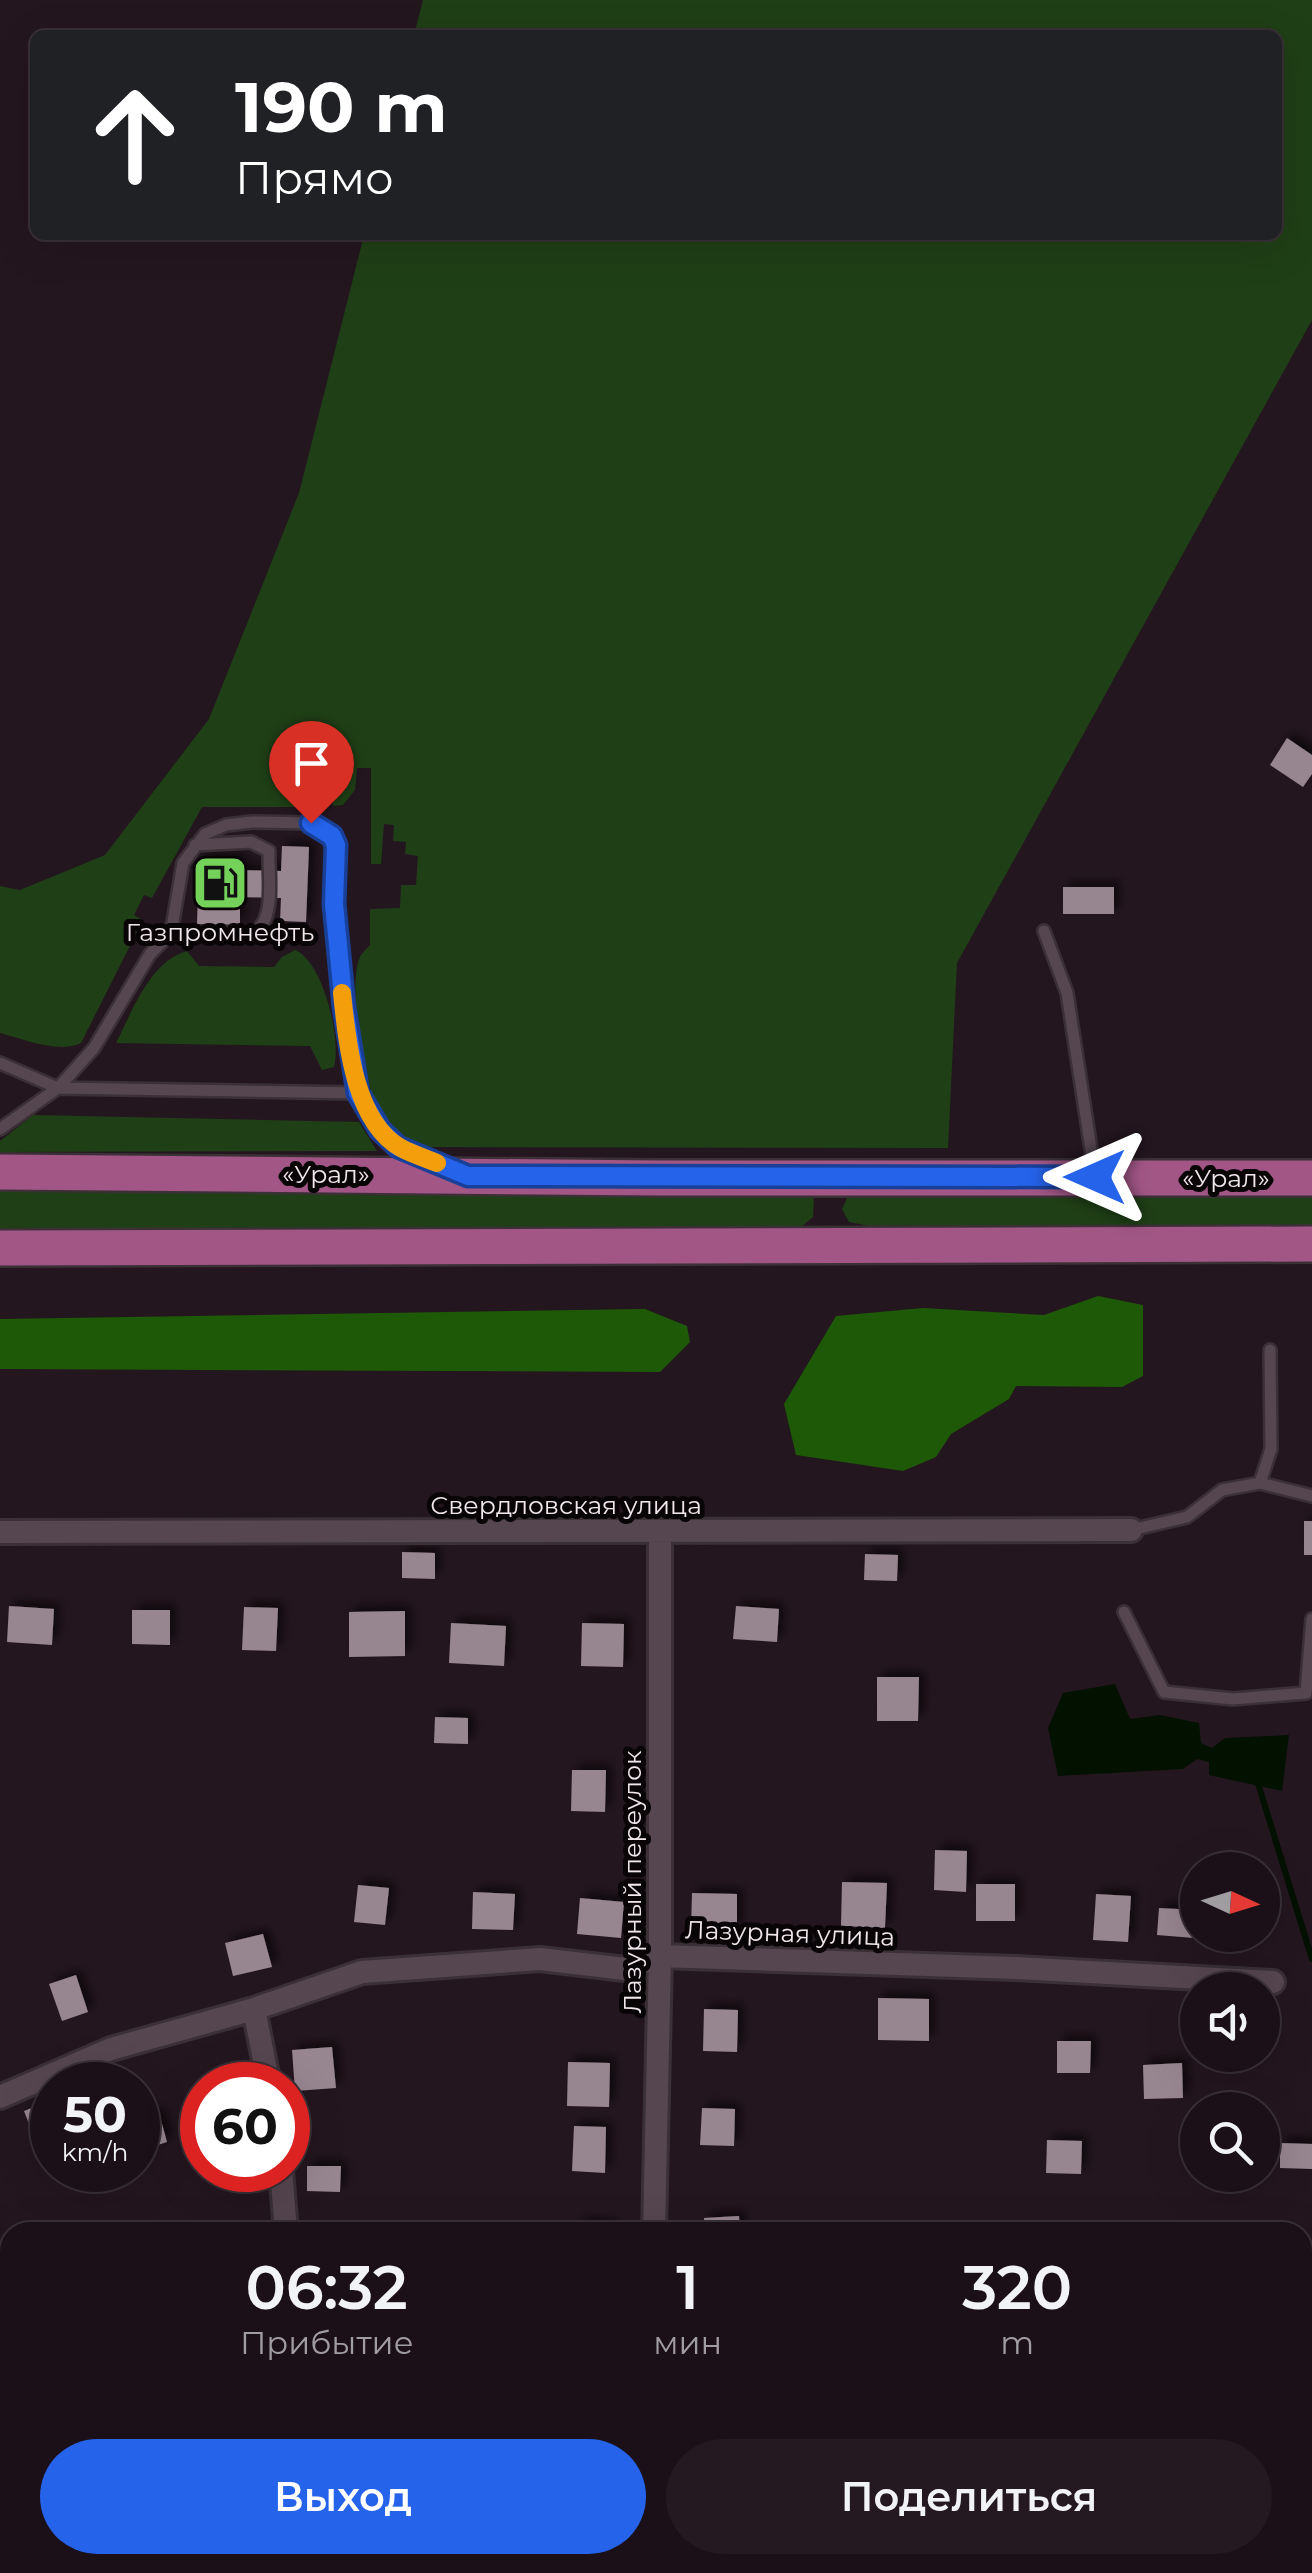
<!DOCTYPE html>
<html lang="ru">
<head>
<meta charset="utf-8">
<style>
  :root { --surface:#1b1017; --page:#241920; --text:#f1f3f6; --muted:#a09da1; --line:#393036; --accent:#2563eb }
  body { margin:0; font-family:Montserrat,sans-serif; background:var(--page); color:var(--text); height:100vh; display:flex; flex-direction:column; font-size:38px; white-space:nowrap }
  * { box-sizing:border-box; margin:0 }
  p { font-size:32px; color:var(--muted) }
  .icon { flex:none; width:55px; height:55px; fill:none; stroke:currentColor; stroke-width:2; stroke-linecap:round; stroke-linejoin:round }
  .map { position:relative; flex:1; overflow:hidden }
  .details { position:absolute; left:0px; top:2222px; width:1312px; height:352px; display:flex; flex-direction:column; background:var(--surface); border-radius:30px 30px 0 0; box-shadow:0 10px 40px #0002,0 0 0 2px var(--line) }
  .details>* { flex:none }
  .hud { position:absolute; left:30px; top:30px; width:1252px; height:210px; border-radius:15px; box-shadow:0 10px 40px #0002,0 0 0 2px var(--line); background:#202124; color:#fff; overflow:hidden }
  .needle { width:65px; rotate:94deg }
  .controls { position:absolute; left:1180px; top:1852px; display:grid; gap:20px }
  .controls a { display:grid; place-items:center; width:100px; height:100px; border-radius:50%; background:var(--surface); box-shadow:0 10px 40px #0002,0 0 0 2px var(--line); font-size:50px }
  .speed { position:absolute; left:30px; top:2062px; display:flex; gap:20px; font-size:50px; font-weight:700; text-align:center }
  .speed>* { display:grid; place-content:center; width:130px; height:130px; border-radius:50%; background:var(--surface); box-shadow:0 10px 40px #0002,0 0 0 2px var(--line); line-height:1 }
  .speed small { font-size:25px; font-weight:400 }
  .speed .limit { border:15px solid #d22; background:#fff; color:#111 }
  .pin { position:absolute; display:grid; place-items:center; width:85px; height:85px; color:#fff; margin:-102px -42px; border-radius:50% 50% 50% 0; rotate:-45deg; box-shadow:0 0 10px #0007 }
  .pin .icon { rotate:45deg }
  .me { position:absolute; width:110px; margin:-55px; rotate:270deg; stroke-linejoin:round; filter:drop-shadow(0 0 8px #0008) }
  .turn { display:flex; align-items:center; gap:35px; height:210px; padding:0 40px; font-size:45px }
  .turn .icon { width:130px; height:130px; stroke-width:2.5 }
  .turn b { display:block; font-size:70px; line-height:85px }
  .eta { display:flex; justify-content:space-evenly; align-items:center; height:170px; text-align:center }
  .eta b { font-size:60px; font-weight:600; line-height:70px }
  .button { display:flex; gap:20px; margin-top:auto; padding:20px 40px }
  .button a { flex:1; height:115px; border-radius:60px; background:var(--accent); color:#fff; font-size:40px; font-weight:600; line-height:115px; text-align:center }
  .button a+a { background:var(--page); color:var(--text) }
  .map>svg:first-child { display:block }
</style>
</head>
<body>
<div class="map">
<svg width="1312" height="2573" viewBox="0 0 1312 2573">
  <defs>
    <filter id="shadow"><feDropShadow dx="6" dy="-6" stdDeviation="5" flood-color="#0009"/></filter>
  </defs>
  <rect width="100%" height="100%" fill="#24161f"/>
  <path fill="#1f3f16" d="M 423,0 L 1312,0 L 1312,320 L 957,963 L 948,1148 L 430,1147 C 414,1145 401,1142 389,1129 C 366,1103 346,988 360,957 C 361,954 368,947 370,945 L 370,909 L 400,908 L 401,885 L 416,885 L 418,856 L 405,854 L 406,842 L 393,841 L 394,825 L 384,824 L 381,864 L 371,864 L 371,768 L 357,768 L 355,790 L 343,805 L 333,806 L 334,790 L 346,790 L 348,769 L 334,769 L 331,789 L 318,789 L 317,807 L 202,807 L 152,898 L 144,895 L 134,915 L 143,920 L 81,1043 C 59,1054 23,1039 0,1033 L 0,886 L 20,890 L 105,855 L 209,719 L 299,493 L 364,235 L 1278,235 L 1278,35 L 414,35 Z
    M 295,950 C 323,961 342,1040 334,1067 L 322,1070 L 310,1046 L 116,1043 C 132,1012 150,961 187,951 L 199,966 L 274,967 L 282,957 Z
    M 33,1115 L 359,1122 L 377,1151 L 0,1152 L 0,1141 Z
    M 0,1189 L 800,1190 L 814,1199 L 813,1217 L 800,1228 L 0,1228 Z
    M 1312,1192 L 1312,1228 L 870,1226 L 849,1222 L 842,1209 L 849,1194 Z"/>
  <path fill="#1d5907" d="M 1098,1296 L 1143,1305 L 1143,1376 L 1122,1387 L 1016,1386 L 1009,1399 L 951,1434 L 936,1457 L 903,1471 L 796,1455 L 784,1404 L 836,1316 L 923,1308 L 1044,1315 Z
    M 645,1309 L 687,1326 L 690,1342 L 660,1372 L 0,1369 L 0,1319 Z"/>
  <path fill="#021100" d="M 1115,1684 L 1130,1719 L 1160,1715 L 1199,1723 L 1201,1743 L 1212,1748 L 1225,1738 L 1289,1735 L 1282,1791 L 1209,1775 L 1209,1762 L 1197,1759 L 1183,1769 L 1058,1776 L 1048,1728 L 1063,1693 Z"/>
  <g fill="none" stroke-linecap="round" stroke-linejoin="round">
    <path stroke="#021100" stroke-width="6" d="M 1257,1780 L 1312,1959"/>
  </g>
  <path fill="#97858f" filter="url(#shadow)" d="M 1287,738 L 1312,755 L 1312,774 L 1303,787 L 1270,765 Z
    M 282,846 L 309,847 L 306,922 L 280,921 L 281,898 L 240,897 L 240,926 L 197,924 L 199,858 L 242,859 L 241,870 L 281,871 Z
    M 1063,887 L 1114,887 L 1114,914 L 1063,914 Z
    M 1304,1521 L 1312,1521 L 1312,1555 L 1304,1555 Z
    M 402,1552 L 435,1553 L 435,1579 L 402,1578 Z
    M 865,1554 L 898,1555 L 897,1581 L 864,1580 Z
    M 9,1606 L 54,1609 L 52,1645 L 7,1642 Z
    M 736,1606 L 779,1609 L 777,1642 L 733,1639 Z
    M 244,1607 L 278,1608 L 276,1651 L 242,1650 Z
    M 132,1610 L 170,1610 L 170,1645 L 132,1644 Z
    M 405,1611 L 405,1656 L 349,1657 L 349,1612 Z
    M 451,1623 L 506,1626 L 504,1666 L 449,1663 Z
    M 582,1623 L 624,1624 L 623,1667 L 581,1666 Z
    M 877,1677 L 919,1677 L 918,1721 L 877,1721 Z
    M 435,1717 L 468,1718 L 468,1744 L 434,1743 Z
    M 572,1770 L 606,1770 L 605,1812 L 571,1811 Z
    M 935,1850 L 967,1851 L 966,1892 L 934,1890 Z
    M 842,1882 L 887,1883 L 885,1928 L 841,1926 Z
    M 976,1884 L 1015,1884 L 1015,1921 L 976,1921 Z
    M 358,1885 L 389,1888 L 385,1925 L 354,1922 Z
    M 473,1892 L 515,1894 L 513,1930 L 472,1929 Z
    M 692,1893 L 737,1894 L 737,1930 L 691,1929 Z
    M 1096,1894 L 1131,1896 L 1128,1942 L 1093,1940 Z
    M 580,1898 L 624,1902 L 621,1938 L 577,1934 Z
    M 1159,1908 L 1196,1910 L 1194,1938 L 1157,1935 Z
    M 263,1934 L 272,1967 L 233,1976 L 225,1943 Z
    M 76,1975 L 88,2012 L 62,2021 L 49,1984 Z
    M 878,1998 L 929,1999 L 929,2041 L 878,2040 Z
    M 704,2009 L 738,2010 L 737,2052 L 703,2051 Z
    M 1057,2041 L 1091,2041 L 1090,2073 L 1057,2073 Z
    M 332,2047 L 336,2088 L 295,2091 L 292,2050 Z
    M 568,2062 L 610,2063 L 609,2107 L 567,2106 Z
    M 1182,2063 L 1183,2098 L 1144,2099 L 1143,2065 Z
    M 52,2100 L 52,2136 L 36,2142 L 24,2111 Z
    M 702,2108 L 735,2109 L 734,2146 L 700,2145 Z
    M 159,2113 L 167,2142 L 139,2151 L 138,2119 Z
    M 574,2126 L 606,2127 L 605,2173 L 572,2171 Z
    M 1047,2140 L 1082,2141 L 1081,2174 L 1046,2173 Z
    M 1280,2143 L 1312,2144 L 1312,2169 L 1280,2168 Z
    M 307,2166 L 341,2166 L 340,2192 L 307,2191 Z
    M 739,2216 L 740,2232 L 705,2232 L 704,2218 Z
    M 577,2223 L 613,2226 L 612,2232 L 577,2232 Z
    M 190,2565 L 235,2565 L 238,2570 L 233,2573 L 195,2573 Z
    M 759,2565 L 803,2565 L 806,2573 L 762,2573 Z"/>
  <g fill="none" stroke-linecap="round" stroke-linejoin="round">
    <g stroke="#3a3036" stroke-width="16">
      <path id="service" d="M 1044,931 L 1067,993 L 1095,1175
        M 171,933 L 255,932 C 276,918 268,874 269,851 L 251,842 L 195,845
        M 0,1063 L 58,1088 L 358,1093
        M 0,1129 L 58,1088 L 94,1048 L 150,954 L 171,933 L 183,863 L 205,834 L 226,825 L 252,822 L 311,823 L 332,836 L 336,845 L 335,904 L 344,1007 L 358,1093 L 380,1130 L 398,1147 L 437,1163
        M 1260,1483 L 1312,1496
        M 1131,1530 L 1187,1517 L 1222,1490 L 1260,1483 L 1271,1449 L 1270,1350
        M 1124,1612 L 1164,1692 L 1233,1699 L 1306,1693 L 1312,1619"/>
    </g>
    <g stroke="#3a3036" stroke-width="28">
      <path id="minor" d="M 0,1532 L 1131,1530
        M 254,2009 L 269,2085
        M 0,2097 L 111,2049 L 254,2009 L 362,1972 L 540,1959 L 625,1969 L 660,1956 L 1016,1968 L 1273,1982
        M 281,2170 L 286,2232
        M 654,2232 L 660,1956 L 660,1533
        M 1302,2550 L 1312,2549
        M 102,2573 L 114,2565
        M 1126,2573 L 1171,2565"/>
    </g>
    <g stroke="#3a3036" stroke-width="40">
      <path id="primary" d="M 0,1172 L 659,1178 L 1312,1178
        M 0,1248 L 1312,1244"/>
    </g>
    <use href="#service" stroke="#56464f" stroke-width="11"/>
    <use href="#minor" stroke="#56464f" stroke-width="22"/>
    <use href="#primary" stroke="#a15686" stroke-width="35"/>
  </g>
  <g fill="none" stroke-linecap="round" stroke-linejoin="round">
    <g stroke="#184099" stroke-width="25">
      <path id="route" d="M 311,823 L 332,836 L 336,845 L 334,904 L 344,1007 L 358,1093 L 380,1130 L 398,1147 L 468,1176 L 1095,1177"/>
    </g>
    <use href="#route" stroke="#2563eb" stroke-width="18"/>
    <path stroke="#f59e0b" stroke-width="18" d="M 342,993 C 347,1041 354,1122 401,1148 C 412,1154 425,1158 437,1163"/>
  </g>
  <defs>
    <g id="fuel-square" transform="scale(2.875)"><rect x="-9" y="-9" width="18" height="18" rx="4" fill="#74d25b" stroke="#090507"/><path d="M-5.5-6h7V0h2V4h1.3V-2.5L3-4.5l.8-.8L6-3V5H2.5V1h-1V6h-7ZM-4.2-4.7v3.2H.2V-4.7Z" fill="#111"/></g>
  </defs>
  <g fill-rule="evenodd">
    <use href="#fuel-square" x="220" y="883"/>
  </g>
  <g text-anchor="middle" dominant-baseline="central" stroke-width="10" stroke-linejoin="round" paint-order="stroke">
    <g font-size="25" fill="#f0e6ec" stroke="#090507">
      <text x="220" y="932">Газпромнефть</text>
    </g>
    <g font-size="25" fill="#f0e6ec" stroke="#090507">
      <text x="326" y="1174">«Урал»</text>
      <text x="1226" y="1178">«Урал»</text>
      <text x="566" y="1505">Свердловская улица</text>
      <text transform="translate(632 1882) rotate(-90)">Лазурный переулок</text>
      <text transform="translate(790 1933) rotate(2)">Лазурная улица</text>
    </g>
  </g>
</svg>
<div class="controls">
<a><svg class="needle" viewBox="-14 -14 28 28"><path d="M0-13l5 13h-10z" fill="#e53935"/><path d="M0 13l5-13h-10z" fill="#a09da1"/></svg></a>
<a><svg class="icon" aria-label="sound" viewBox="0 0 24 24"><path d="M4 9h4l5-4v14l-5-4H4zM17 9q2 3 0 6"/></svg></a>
<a><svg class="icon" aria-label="search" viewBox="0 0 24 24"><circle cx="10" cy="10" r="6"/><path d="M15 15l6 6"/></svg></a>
</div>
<div class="speed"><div>50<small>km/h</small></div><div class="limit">60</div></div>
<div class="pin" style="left:311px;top:823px;background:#d93025"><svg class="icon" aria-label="arrive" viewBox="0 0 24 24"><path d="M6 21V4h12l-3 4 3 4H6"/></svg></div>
<svg class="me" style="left:1095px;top:1177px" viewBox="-20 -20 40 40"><path d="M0-17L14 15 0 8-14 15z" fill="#2563eb" stroke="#fff" stroke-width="4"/></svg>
<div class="hud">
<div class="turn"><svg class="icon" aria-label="ahead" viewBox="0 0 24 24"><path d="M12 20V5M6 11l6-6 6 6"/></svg><div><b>190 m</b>Прямо</div></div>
</div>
<section class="details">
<div class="eta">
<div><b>06:32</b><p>Прибытие</p></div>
<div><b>1</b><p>мин</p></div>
<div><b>320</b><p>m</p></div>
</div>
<div class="button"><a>Выход</a><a>Поделиться</a></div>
</section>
</div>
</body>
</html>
